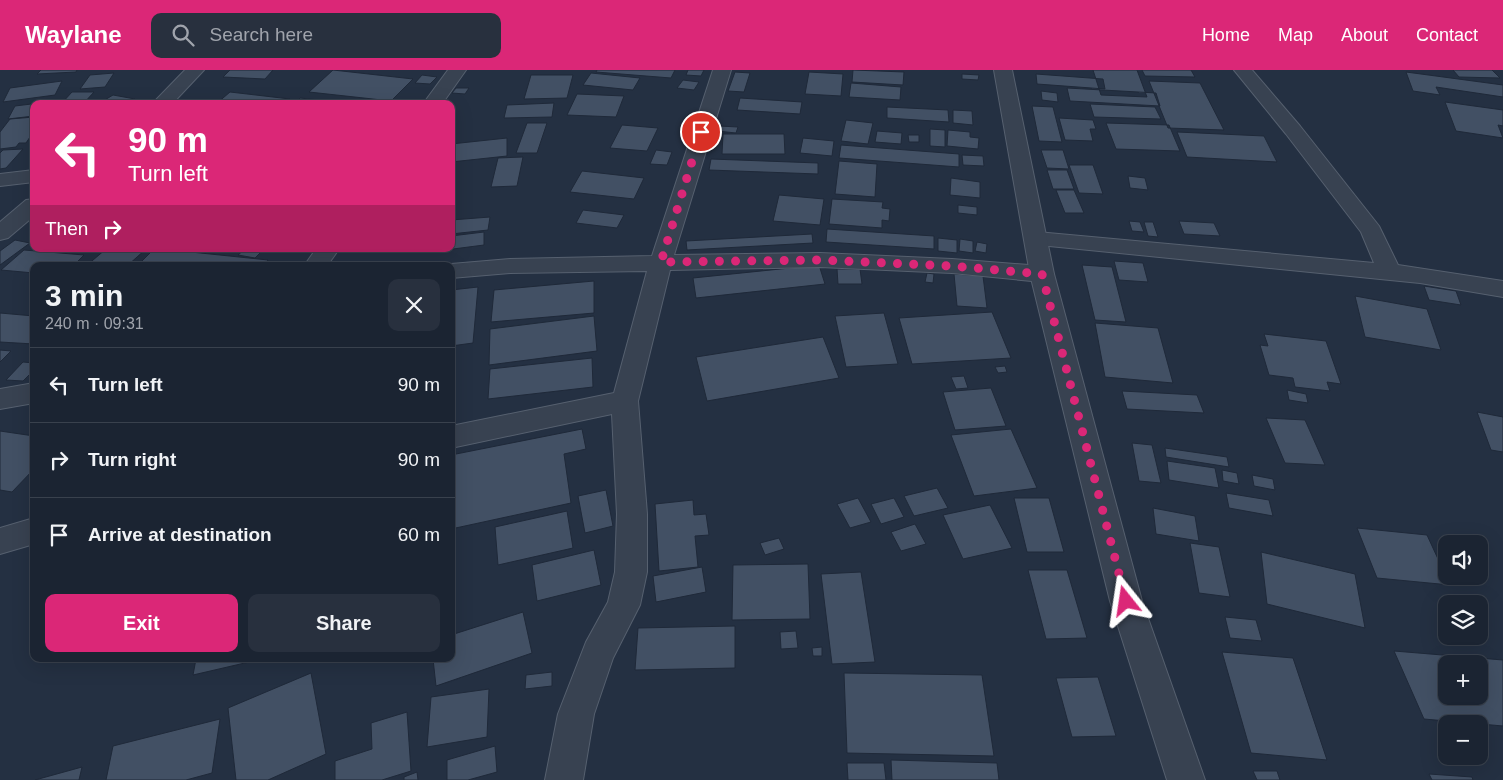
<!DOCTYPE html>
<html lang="en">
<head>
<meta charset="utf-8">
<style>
  :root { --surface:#1b2432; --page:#28303e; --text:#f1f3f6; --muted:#a0a4ac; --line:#39414d; --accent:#db2777 }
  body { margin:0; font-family:Helvetica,sans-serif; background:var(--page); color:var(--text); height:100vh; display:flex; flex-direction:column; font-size:19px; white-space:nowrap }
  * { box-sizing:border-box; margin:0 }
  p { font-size:16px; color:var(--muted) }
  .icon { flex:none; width:28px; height:28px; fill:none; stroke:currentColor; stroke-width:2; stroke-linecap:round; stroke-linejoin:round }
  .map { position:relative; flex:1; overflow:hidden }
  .panel { position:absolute; left:30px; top:192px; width:425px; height:400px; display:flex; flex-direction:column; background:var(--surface); border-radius:10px; box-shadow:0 5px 20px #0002,0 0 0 1px var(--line) }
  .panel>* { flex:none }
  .banner { position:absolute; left:30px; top:30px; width:425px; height:152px; border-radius:10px; box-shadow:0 5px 20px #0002,0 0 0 1px var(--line); background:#db2777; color:#fff; overflow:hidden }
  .tools { position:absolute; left:1438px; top:465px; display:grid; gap:10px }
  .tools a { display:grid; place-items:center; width:50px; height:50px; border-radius:10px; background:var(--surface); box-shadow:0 5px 20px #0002,0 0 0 1px var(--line); font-size:25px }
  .pin { position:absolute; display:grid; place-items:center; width:42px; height:42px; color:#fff; margin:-21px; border:2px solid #fff; border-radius:50%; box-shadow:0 1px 5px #0007 }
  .me { position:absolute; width:55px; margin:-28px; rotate:345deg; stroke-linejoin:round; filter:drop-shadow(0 0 4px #0008) }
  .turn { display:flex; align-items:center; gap:18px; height:105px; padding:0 15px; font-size:22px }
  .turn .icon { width:65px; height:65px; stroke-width:2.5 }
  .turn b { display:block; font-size:35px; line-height:42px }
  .then { display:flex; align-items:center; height:48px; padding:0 15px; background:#0003; gap:10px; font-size:19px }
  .round { display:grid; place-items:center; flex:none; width:52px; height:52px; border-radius:10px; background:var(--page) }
  .headline { display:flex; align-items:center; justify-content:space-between; height:85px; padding:0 15px }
  h1 { font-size:30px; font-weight:700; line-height:38px }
  .primary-button { display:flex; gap:10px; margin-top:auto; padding:10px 15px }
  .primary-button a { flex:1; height:58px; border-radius:10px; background:var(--accent); color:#fff; font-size:20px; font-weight:700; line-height:58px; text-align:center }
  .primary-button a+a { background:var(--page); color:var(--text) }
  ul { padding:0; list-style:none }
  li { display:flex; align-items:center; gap:15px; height:75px; padding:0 15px; border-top:1px solid var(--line) }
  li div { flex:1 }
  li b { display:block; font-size:19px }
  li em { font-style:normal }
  header { display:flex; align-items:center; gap:30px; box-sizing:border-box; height:70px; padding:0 25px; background:var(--accent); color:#fff }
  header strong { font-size:24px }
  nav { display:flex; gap:28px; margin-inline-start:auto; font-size:18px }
  .search { width:350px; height:45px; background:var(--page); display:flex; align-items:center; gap:12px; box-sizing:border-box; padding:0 18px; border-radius:10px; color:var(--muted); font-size:19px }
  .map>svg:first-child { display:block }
</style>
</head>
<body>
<header>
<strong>Waylane</strong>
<div class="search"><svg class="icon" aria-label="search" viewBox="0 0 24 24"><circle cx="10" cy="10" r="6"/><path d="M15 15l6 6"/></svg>Search here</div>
<nav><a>Home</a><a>Map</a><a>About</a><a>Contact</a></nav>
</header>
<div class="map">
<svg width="1503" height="710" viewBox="0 0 1503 710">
  <rect width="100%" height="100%" fill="#243042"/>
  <path fill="#425064" stroke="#1f2939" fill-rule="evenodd" d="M 41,0 L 77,0 L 76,2 L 37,4 Z
    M 230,0 L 273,0 L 265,9 L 223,7 Z
    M 333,0 L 413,9 L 391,31 L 309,22 Z
    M 597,0 L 675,0 L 671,8 L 596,2 Z
    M 688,0 L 704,0 L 701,6 L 686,5 Z
    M 853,0 L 904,2 L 903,15 L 852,12 Z
    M 1093,0 L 1137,0 L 1147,27 L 1101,25 Z
    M 1142,0 L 1191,0 L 1195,7 L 1145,6 Z
    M 1453,0 L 1492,0 L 1500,8 L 1459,7 Z
    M 735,2 L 750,3 L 744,22 L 728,21 Z
    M 809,2 L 843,4 L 841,26 L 805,24 Z
    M 1406,2 L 1503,15 L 1503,27 L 1436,17 L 1440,25 L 1413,21 Z
    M 114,3 L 105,17 L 80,19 L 90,5 Z
    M 591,3 L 640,8 L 633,20 L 583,15 Z
    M 962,4 L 979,5 L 978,10 L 962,9 Z
    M 1036,4 L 1103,9 L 1105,19 L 1037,14 Z
    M 422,5 L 437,7 L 430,14 L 415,13 Z
    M 531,5 L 573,5 L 567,28 L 524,29 Z
    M 683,10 L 699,12 L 694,20 L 677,18 Z
    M 62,11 L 55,25 L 3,32 L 10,18 Z
    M 1149,11 L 1200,13 L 1224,60 L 1168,58 Z
    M 851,13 L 901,17 L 900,30 L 849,27 Z
    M 456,18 L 469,18 L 465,24 L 452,23 Z
    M 1067,18 L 1156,23 L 1160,36 L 1070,31 Z
    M 1041,21 L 1057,23 L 1058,32 L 1042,30 Z
    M 72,22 L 94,22 L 83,34 L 61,34 Z
    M 230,22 L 290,29 L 285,34 L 216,34 Z
    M 577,24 L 624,26 L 616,47 L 567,45 Z
    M 113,25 L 135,29 L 127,34 L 98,34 Z
    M 300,28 L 337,32 L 335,34 L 295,34 Z
    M 740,28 L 802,32 L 800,44 L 737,40 Z
    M 56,31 L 55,34 L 34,34 L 34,46 L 8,49 L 15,36 Z
    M 1445,32 L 1503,40 L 1503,56 L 1498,55 L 1503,68 L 1456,61 Z
    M 554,33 L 552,47 L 504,48 L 507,35 Z
    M 1090,34 L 1155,37 L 1161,49 L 1094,47 Z
    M 1032,36 L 1053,37 L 1062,72 L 1039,71 Z
    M 887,37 L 948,40 L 949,52 L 887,48 Z
    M 953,40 L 972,41 L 973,55 L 953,53 Z
    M 34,47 L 34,61 L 26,73 L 19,73 L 16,77 L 0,79 L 0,62 L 10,49 Z
    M 1059,48 L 1093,50 L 1096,59 L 1090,59 L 1093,71 L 1065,70 Z
    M 846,50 L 873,53 L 868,74 L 841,71 Z
    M 527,53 L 547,53 L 537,83 L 516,83 Z
    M 1106,53 L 1169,55 L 1180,81 L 1116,79 Z
    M 622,55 L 658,58 L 647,81 L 610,78 Z
    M 719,56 L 738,57 L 736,63 L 717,61 Z
    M 930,59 L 945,60 L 945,77 L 930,76 Z
    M 948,60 L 970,62 L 970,67 L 979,68 L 978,79 L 947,76 Z
    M 877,61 L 902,63 L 901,74 L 875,72 Z
    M 1177,62 L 1264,66 L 1277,92 L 1187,87 Z
    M 723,64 L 784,64 L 785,84 L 722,84 Z
    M 908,65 L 919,65 L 919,72 L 909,72 Z
    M 507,68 L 507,86 L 451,92 L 451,74 Z
    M 803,68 L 834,71 L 832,86 L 800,83 Z
    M 841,75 L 959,84 L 959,97 L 839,88 Z
    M 23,79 L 6,98 L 0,99 L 0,83 L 3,80 Z
    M 656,80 L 672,82 L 667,95 L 650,94 Z
    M 1041,80 L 1063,80 L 1069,99 L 1047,98 Z
    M 962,85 L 983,86 L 984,96 L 963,95 Z
    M 523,87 L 517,116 L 491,117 L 498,88 Z
    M 711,89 L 818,93 L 818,104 L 709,100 Z
    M 839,91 L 877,94 L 875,127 L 835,124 Z
    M 1069,95 L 1093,95 L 1103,124 L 1079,123 Z
    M 1047,100 L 1067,100 L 1074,119 L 1053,119 Z
    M 582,101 L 644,108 L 634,129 L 570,122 Z
    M 1128,106 L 1145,108 L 1148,120 L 1130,118 Z
    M 951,108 L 980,112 L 980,128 L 950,125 Z
    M 1056,120 L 1074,120 L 1084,143 L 1065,143 Z
    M 779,125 L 824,129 L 820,155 L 773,151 Z
    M 832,129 L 883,132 L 882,138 L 890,139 L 889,151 L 882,150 L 882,158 L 829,154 Z
    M 958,135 L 977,137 L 977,145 L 958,143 Z
    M 583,140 L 624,145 L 617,158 L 576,153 Z
    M 490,147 L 488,160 L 451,164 L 451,150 Z
    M 1129,151 L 1140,152 L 1144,162 L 1132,161 Z
    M 1179,151 L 1214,153 L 1220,166 L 1184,164 Z
    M 1144,152 L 1153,152 L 1158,167 L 1148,166 Z
    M 827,159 L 934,166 L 934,179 L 826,172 Z
    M 484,162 L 484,175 L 430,182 L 430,179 L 451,179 L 451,166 Z
    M 812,164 L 813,173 L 687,180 L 686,171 Z
    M 938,168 L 957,170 L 957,183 L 938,181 Z
    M 960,169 L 973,171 L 973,183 L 959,181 Z
    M 15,170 L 30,173 L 0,195 L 0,181 Z
    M 977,172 L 987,174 L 986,183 L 975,181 Z
    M 106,179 L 146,179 L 127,196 L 86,196 Z
    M 154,179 L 162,179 L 268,190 L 263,196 L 137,196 Z
    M 245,179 L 247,179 L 262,181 L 255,188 L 238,185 Z
    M 24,180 L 84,185 L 73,196 L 34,196 L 34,203 L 1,200 Z
    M 1114,191 L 1143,193 L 1148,212 L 1119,210 Z
    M 271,192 L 292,195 L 291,196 L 268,196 Z
    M 819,195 L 825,214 L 696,228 L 693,208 Z
    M 1082,195 L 1112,197 L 1126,252 L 1095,250 Z
    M 837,199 L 860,199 L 862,214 L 838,214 Z
    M 927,203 L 934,204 L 933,213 L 925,212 Z
    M 954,204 L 983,206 L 987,238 L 957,236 Z
    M 594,211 L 594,243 L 491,252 L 494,220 Z
    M 1424,216 L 1456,221 L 1461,235 L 1429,230 Z
    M 478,217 L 473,273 L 451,276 L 451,220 Z
    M 1355,226 L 1427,239 L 1441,280 L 1365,267 Z
    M 992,242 L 1011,288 L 912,294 L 899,248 Z
    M 0,243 L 34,246 L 34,274 L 0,272 Z
    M 884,243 L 898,294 L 846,297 L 835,246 Z
    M 594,246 L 597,281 L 489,295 L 490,259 Z
    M 1095,253 L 1158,258 L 1173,313 L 1105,307 Z
    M 1264,264 L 1326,271 L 1341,314 L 1327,312 L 1330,321 L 1295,317 L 1293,308 L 1269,305 L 1260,275 L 1268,276 Z
    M 823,267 L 839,308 L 707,331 L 696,287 Z
    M 0,280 L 11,281 L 0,292 Z
    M 592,288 L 593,317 L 488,329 L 490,299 Z
    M 23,292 L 34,293 L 34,300 L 23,311 L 6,310 Z
    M 1005,296 L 1007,302 L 998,303 L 995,297 Z
    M 964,306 L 968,318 L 956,319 L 951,307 Z
    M 991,318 L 1006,356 L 955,360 L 943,322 Z
    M 1287,320 L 1306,324 L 1308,333 L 1289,330 Z
    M 1122,321 L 1197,325 L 1204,343 L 1127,339 Z
    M 1477,342 L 1503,347 L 1503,382 L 1491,380 Z
    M 1266,348 L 1305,350 L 1325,395 L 1285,393 Z
    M 582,359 L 586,379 L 564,384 L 571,433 L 451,459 L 451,385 Z
    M 1011,359 L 1037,418 L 974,426 L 951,365 Z
    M 0,361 L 34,366 L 34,399 L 12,422 L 0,420 Z
    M 1132,373 L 1152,375 L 1161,413 L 1139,411 Z
    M 1165,378 L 1227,387 L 1229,397 L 1166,387 Z
    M 1167,391 L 1215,398 L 1219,418 L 1169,410 Z
    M 1222,400 L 1237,403 L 1239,414 L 1223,411 Z
    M 1252,405 L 1273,409 L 1275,420 L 1254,416 Z
    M 937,418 L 948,438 L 914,446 L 904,426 Z
    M 606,420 L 613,456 L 585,463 L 578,426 Z
    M 1226,423 L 1269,430 L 1273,446 L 1229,438 Z
    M 858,428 L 871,452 L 850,458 L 837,434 Z
    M 894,428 L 904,447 L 881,454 L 871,434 Z
    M 1014,428 L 1049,428 L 1064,482 L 1027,482 Z
    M 693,430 L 694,445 L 706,444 L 709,465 L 695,466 L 698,497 L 659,501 L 655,434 Z
    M 990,435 L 1012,478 L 963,489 L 943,445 Z
    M 1153,438 L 1195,446 L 1199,471 L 1156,464 Z
    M 567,441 L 573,478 L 498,495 L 495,457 Z
    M 915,454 L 926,474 L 901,481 L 891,462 Z
    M 1357,458 L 1427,465 L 1450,515 L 1377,508 Z
    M 779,468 L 784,479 L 765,485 L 760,473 Z
    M 1190,473 L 1219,477 L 1230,527 L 1199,523 Z
    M 594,480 L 601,515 L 537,531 L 532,495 Z
    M 1261,482 L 1355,504 L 1365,558 L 1267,534 Z
    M 808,494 L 810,549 L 732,550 L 733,495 Z
    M 702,497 L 706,522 L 656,532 L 653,506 Z
    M 1028,500 L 1067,500 L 1087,568 L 1046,569 Z
    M 861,502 L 875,592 L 832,594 L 821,504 Z
    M 523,542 L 532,583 L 436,616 L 433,589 L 451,589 L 451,565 Z
    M 1225,547 L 1256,550 L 1262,571 L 1230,568 Z
    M 735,556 L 735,598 L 635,600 L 638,558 Z
    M 796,561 L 798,578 L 781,579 L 780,562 Z
    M 822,577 L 822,586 L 813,586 L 812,578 Z
    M 1394,581 L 1503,590 L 1503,656 L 1424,649 ZM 1446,594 L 1479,594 L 1479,626 L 1446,626 Z
    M 1222,582 L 1293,588 L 1327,690 L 1251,683 Z
    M 196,589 L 262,589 L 193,605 Z
    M 552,602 L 552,616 L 525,619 L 526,605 Z
    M 311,603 L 326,684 L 268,710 L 236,710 L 228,638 Z
    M 844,603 L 982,605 L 994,686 L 847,683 Z
    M 1098,607 L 1116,666 L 1072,667 L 1056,608 Z
    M 489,619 L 487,667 L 427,677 L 431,627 Z
    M 407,642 L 411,701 L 382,710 L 335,710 L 335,691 L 372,679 L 371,653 Z
    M 220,649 L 212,703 L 186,710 L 106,710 L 113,676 Z
    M 495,676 L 497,702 L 468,710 L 447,710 L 447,690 Z
    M 891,690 L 997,693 L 999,710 L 892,710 Z
    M 847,693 L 884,693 L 886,710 L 848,710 Z
    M 82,697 L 79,710 L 35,710 Z
    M 1253,701 L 1277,701 L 1280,710 L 1257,710 Z
    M 417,702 L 418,710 L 404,710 L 404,707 Z
    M 1429,704 L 1472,707 L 1473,710 L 1432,710 Z"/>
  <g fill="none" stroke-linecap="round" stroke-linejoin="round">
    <g stroke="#56606f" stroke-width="2">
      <path id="minor" d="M 185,0 L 204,0 L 172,34 L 152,34 Z
        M 448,0 L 466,0 L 442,34 L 423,34 Z
        M 713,0 L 731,0 L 674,185 L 820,183 L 952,189 L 1042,196 L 1050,199 L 1054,204 L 1050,209 L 1042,212 L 952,203 L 820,197 L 670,200 L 638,331 L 647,444 L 647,502 L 640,535 L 613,588 L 594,644 L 583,710 L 545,710 L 558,644 L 586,572 L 608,532 L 615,502 L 617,444 L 612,344 L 451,378 L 451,356 L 614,323 L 647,201 L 510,203 L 451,208 L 451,196 L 442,196 L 451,194 L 510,189 L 652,186 Z
        M 1234,0 L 1252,0 L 1300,56 L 1379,156 L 1398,195 L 1503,211 L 1503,227 L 1420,213 L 1029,174 L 1026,169 L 1029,164 L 1037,162 L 1374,193 L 1361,162 L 1286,64 Z
        M 34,100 L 34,112 L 0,116 L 0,104 Z
        M 34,129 L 34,146 L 8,168 L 0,170 L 0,152 L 26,130 Z
        M 316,179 L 339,179 L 327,196 L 304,196 Z
        M 34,313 L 34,333 L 0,339 L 0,319 Z
        M 34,448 L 34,474 L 0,484 L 0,458 Z"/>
    </g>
    <g stroke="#56606f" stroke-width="2">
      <path id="tertiary" d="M 994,0 L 1012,0 L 1054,204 L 1142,531 L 1205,710 L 1167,710 L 1110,531 L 1030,204 Z"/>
    </g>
    <use href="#minor" fill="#384251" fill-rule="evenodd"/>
    <use href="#tertiary" fill="#384251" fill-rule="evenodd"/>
  </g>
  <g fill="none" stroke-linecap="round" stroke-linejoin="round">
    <path stroke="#db2777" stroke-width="9" stroke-dasharray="0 16.2" d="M 701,62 L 661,192 L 820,190 L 952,196 L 1042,204 L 1126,531"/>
  </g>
</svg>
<div class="tools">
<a><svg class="icon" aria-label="sound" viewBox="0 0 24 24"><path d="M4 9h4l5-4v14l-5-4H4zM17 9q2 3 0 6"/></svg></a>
<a><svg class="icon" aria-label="layers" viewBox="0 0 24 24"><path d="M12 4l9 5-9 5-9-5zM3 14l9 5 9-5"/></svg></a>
<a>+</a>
<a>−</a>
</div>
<div class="pin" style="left:701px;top:62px;background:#d93025"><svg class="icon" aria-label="arrive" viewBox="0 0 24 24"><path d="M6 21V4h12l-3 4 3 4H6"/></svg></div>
<svg class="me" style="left:1126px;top:531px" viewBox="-20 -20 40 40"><path d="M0-17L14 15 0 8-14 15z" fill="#db2777" stroke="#fff" stroke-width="4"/></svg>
<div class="banner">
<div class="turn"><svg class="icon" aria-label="left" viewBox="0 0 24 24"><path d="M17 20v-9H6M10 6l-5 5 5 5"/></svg><div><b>90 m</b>Turn left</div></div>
<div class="then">Then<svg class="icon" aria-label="right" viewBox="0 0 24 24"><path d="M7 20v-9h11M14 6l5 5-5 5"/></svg></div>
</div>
<section class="panel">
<div class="headline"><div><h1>3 min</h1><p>240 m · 09:31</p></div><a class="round"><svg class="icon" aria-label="close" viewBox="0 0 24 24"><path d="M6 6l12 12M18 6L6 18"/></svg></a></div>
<ul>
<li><svg class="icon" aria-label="left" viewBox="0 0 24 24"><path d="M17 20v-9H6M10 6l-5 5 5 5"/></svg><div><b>Turn left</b></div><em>90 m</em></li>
<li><svg class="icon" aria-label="right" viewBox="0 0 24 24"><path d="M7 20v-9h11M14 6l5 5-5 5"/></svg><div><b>Turn right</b></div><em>90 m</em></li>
<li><svg class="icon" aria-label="arrive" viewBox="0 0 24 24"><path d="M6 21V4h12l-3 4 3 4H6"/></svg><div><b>Arrive at destination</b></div><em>60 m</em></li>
</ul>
<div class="primary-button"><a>Exit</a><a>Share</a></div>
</section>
</div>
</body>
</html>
